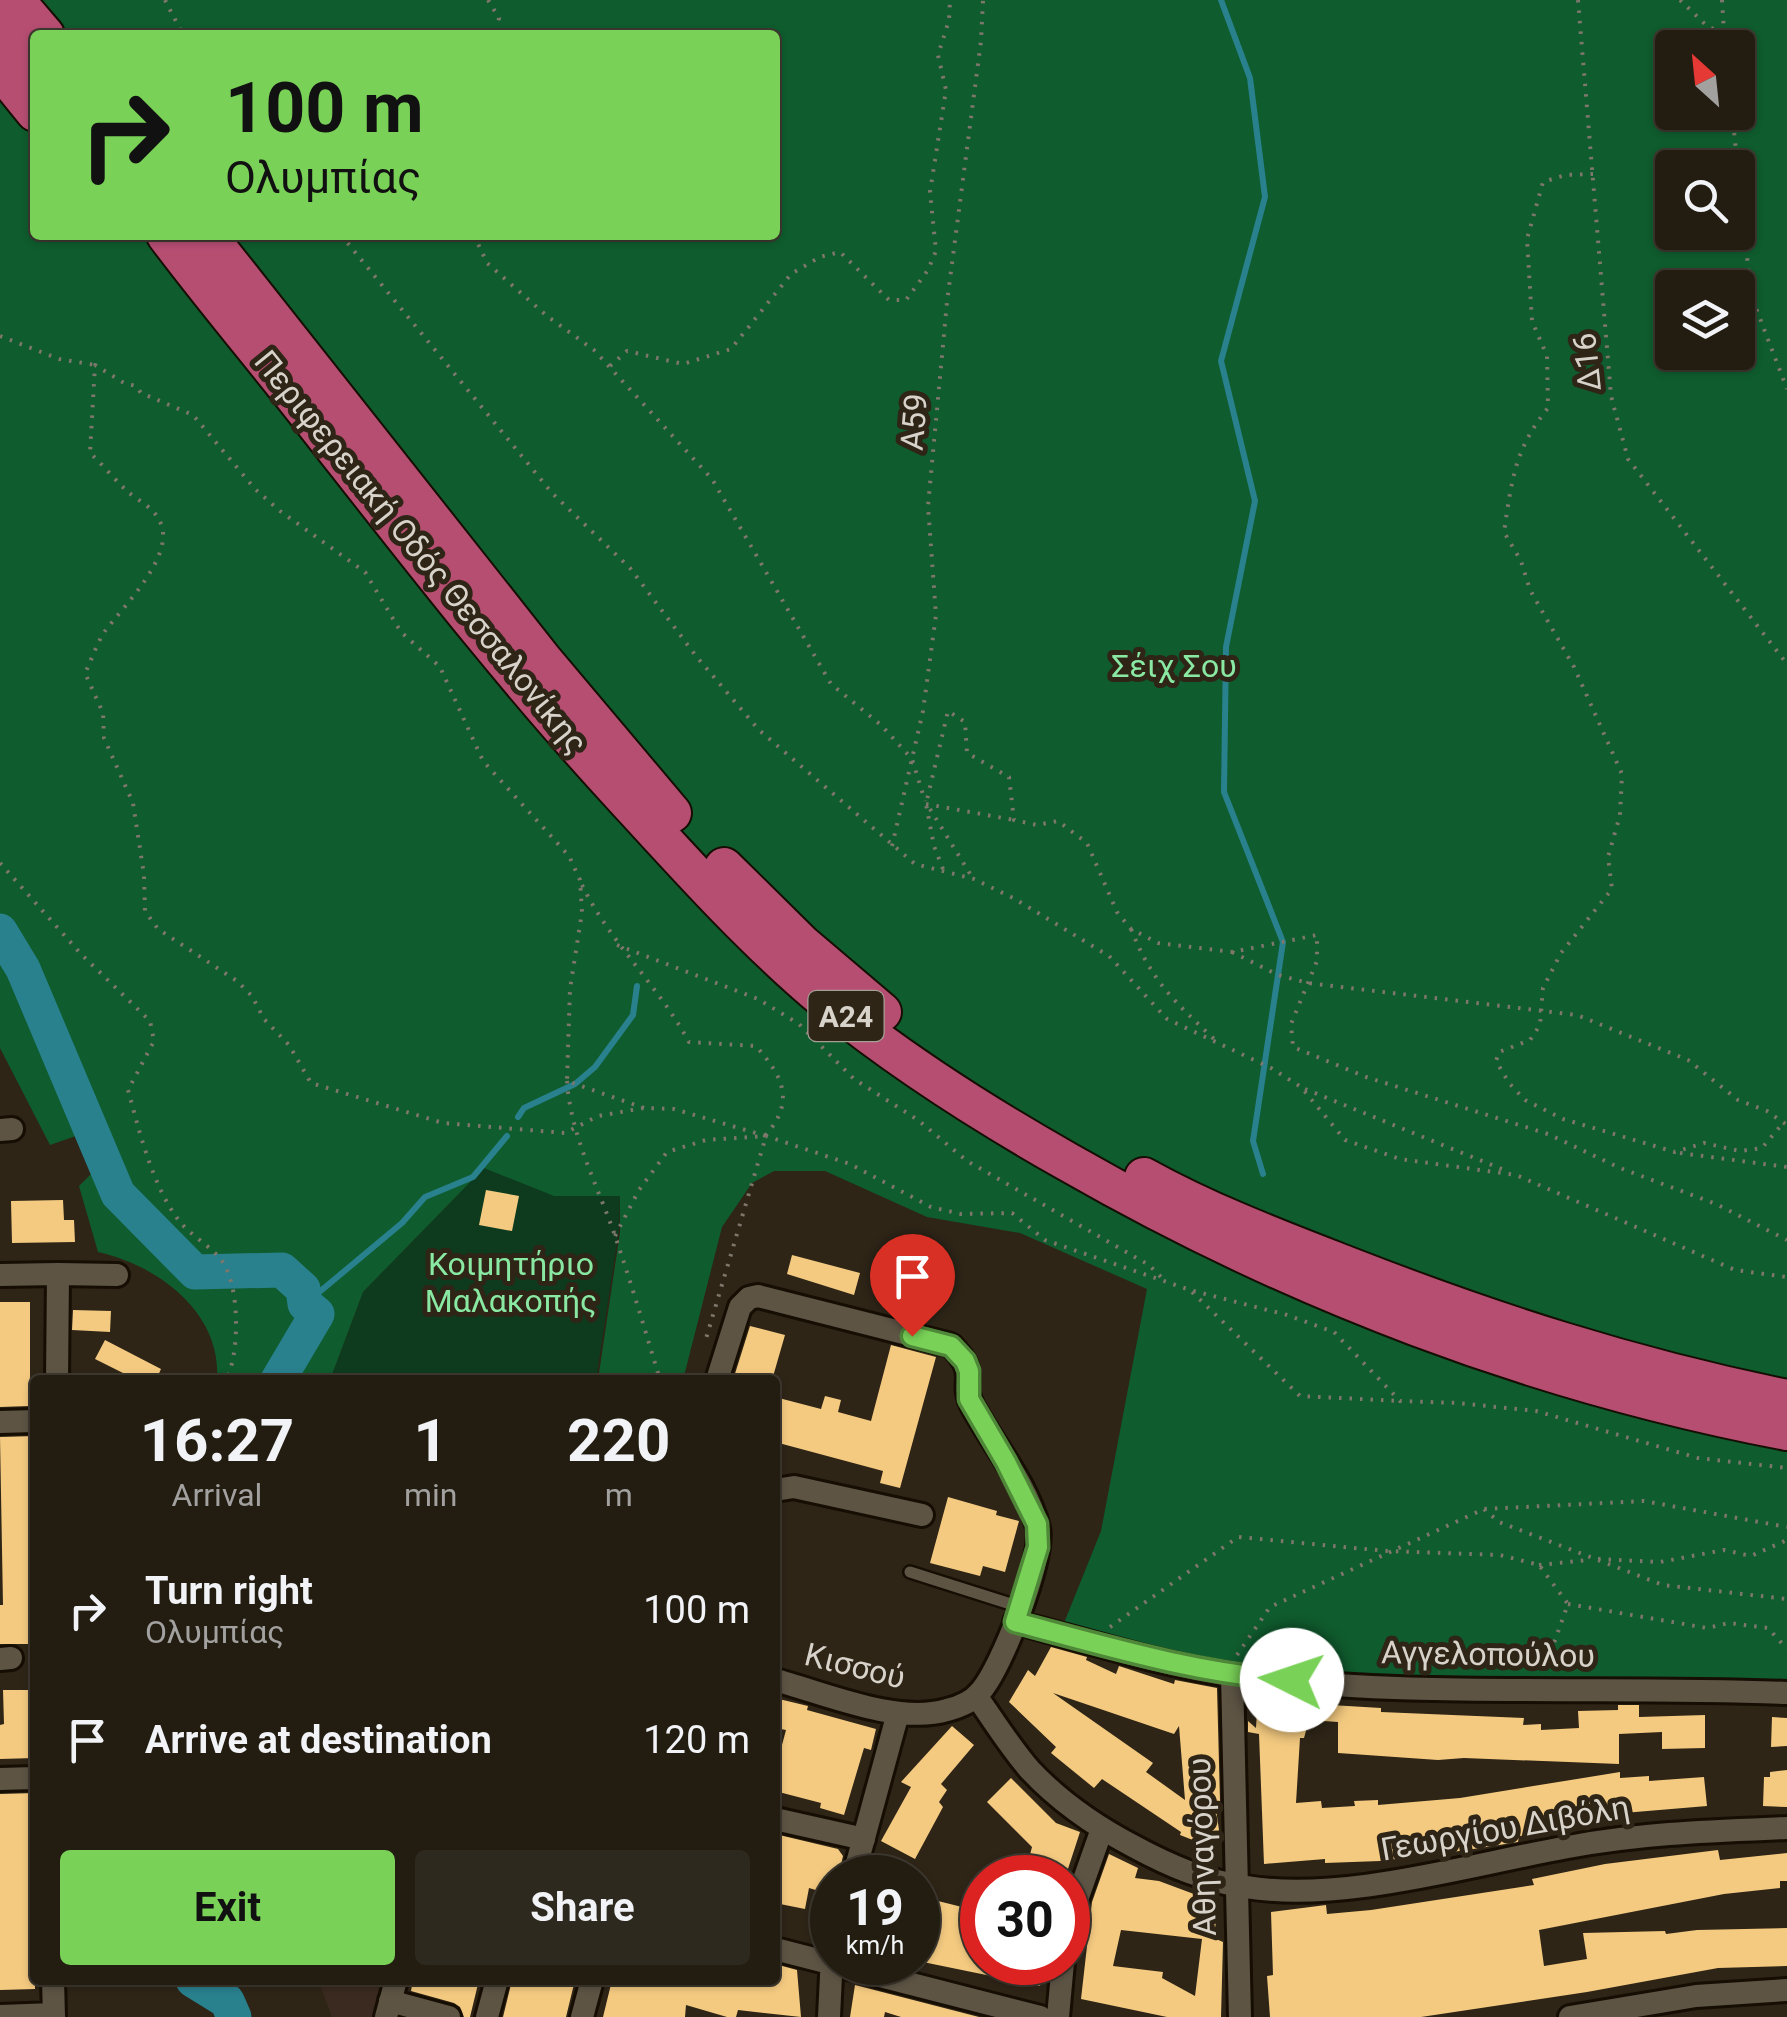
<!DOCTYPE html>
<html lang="en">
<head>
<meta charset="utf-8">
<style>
  :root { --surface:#221c11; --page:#2e291f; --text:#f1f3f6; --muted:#a2a19f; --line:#3f3a31; --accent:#79d157 }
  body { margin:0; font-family:Roboto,sans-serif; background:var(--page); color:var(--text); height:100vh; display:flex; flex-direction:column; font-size:38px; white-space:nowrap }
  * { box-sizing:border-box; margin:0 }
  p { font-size:32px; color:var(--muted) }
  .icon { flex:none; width:55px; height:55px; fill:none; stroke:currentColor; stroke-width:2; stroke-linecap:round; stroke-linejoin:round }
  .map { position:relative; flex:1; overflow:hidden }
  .sheet { position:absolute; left:30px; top:1375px; width:750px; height:610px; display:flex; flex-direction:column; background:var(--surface); border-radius:10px; box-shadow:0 2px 8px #0004,0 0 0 2px var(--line) }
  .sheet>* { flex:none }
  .top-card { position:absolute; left:30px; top:30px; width:750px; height:210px; border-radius:10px; box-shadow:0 2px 8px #0004,0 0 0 2px var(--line); background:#79d157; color:#111; overflow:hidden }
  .needle { width:65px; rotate:333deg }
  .fabs { position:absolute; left:1655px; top:30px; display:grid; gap:20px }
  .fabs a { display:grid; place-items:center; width:100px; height:100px; border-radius:10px; background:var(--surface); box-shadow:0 2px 8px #0004,0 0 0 2px var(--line); font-size:50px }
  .speed { position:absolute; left:810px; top:1855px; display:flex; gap:20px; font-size:50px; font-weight:700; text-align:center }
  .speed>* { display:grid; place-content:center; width:130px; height:130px; border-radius:50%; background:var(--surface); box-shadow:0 2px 8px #0004,0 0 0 2px var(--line); line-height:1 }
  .speed small { font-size:25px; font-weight:400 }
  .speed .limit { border:15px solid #d22; background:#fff; color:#111 }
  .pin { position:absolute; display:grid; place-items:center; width:85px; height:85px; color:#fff; margin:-102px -42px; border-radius:50% 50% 50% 0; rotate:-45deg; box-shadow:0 0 10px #0007 }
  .pin .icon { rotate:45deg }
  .me { position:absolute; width:110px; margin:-55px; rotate:274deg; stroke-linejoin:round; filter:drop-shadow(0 0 8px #0008) }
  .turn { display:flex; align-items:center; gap:35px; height:210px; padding:0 30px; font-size:45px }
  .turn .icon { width:130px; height:130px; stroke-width:2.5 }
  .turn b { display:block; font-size:70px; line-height:85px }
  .eta { display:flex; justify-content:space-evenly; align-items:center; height:170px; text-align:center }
  .eta b { font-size:60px; font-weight:700; line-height:70px }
  .button { display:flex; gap:20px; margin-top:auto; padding:20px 30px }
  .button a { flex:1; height:115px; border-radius:10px; background:var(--accent); color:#111; font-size:40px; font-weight:700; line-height:115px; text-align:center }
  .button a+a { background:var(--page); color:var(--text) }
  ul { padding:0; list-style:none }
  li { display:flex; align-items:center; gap:30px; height:130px; padding:0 30px }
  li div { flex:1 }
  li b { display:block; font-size:38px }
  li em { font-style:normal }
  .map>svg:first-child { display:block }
</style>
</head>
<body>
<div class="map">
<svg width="1787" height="2017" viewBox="0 0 1787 2017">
  <rect width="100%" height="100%" fill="#2e2517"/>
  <path fill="#3a2a1f" d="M 318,1980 L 387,1980 L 377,2017 L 332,2017 Z"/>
  <path fill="#0e3b1e" d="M 484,1168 L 620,1196 L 619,1230 L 596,1380 L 330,1380 L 363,1292 Z"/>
  <path fill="#0f5c2e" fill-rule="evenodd" d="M 0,0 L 1787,0 L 1787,1684 L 1327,1673 L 1245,1668 L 1064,1623 L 1101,1531 L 1147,1289 L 1020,1233 L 927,1217 L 825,1171 L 774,1171 L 752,1183 L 722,1227 L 683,1380 L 598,1380 L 620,1232 L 620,1196 L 554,1196 L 484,1168 L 363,1292 L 330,1380 L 217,1380 C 222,1312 157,1265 98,1252 L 79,1186 L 95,1170 L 99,1128 L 50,1145 L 0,1048 ZM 35,35 L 775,35 L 775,235 L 35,235 ZM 1672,48 L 1738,48 L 1738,112 L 1672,112 ZM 1672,168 L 1738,168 L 1738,232 L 1672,232 ZM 1672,288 L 1738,288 L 1738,352 L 1672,352 Z"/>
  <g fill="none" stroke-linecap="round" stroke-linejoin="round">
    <path stroke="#29818e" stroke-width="6" d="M 1221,0 L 1250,78 L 1265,197 L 1221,361 L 1255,501 L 1226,647 L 1224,792 L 1283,942 L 1253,1141 L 1263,1174
      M 518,1117 L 524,1108 L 575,1084 L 595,1067 L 633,1015 L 637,986
      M 305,1304 L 402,1223 L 425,1197 L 473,1177 L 507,1136"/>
    <path stroke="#29818e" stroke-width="35" d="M 0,931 L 23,969 L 118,1194 L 195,1272 L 282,1270 L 303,1289 L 305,1304 L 317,1314 L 278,1380
      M 193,1980 L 227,2001 L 234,2017"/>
  </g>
  <path fill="#f4ca80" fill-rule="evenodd" d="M 486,1190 L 519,1196 L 512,1231 L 479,1225 Z
    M 63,1200 L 64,1220 L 74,1220 L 75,1242 L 12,1243 L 11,1201 Z
    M 792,1255 L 860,1273 L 854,1295 L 787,1274 Z
    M 0,1302 L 30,1302 L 30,1406 L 0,1407 Z
    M 73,1310 L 111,1311 L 110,1332 L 72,1330 Z
    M 750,1326 L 785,1335 L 772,1380 L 733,1380 Z
    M 105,1340 L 161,1369 L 156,1380 L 137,1380 L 95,1359 Z
    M 891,1345 L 936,1357 L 900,1488 L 880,1483 L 883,1471 L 775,1442 L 775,1397 L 821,1409 L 825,1396 L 841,1400 L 838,1412 L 871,1421 Z
    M 35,1436 L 35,1644 L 0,1644 L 0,1605 L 3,1605 L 0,1437 Z
    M 948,1497 L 997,1511 L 996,1515 L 1019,1521 L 1005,1572 L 983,1566 L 980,1576 L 930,1563 Z
    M 1051,1647 L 1087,1657 L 1086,1660 L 1116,1674 L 1119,1666 L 1174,1684 L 1175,1680 L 1217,1688 L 1220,1801 L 1215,1802 L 1219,1830 L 1216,1849 L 1180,1835 L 1181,1832 L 1102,1779 L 1094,1788 L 1051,1753 L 1056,1747 L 1009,1702 L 1028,1670 L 1035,1676 ZM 1053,1693 L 1174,1734 L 1179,1726 L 1185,1800 L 1146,1772 L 1153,1763 Z
    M 3,1690 L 35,1690 L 35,1758 L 0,1759 L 0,1725 L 4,1724 Z
    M 1258,1694 L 1316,1699 L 1314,1704 L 1381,1708 L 1381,1712 L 1524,1718 L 1523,1725 L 1541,1724 L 1541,1730 L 1579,1728 L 1578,1711 L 1618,1710 L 1618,1705 L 1639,1705 L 1639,1717 L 1705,1715 L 1705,1748 L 1662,1749 L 1662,1732 L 1619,1734 L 1619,1764 L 1464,1758 L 1438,1760 L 1338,1753 L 1338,1722 L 1309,1720 L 1304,1738 L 1300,1738 L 1296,1803 L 1321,1801 L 1322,1808 L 1355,1806 L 1354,1801 L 1378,1800 L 1378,1805 L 1460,1798 L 1620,1772 L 1620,1778 L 1649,1776 L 1649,1781 L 1704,1777 L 1707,1806 L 1540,1820 L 1541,1834 L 1519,1836 L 1518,1842 L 1467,1850 L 1380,1861 L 1325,1863 L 1325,1859 L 1264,1864 L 1259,1734 L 1248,1732 L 1248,1721 L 1256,1728 Z
    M 779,1699 L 808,1706 L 807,1710 L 876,1729 L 871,1750 L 864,1748 L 844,1815 L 820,1808 L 821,1803 L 775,1791 L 775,1771 L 786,1730 L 775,1728 Z
    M 1772,1717 L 1787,1718 L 1787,1746 L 1771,1747 Z
    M 952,1726 L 974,1745 L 941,1784 L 947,1790 L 939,1802 L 943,1807 L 915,1859 L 881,1841 L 911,1787 L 901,1782 Z
    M 1787,1770 L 1787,1807 L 1763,1806 L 1764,1777 L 1770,1777 L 1770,1772 Z
    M 1011,1778 L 1056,1823 L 1080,1832 L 1065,1878 L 1024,1878 L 1032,1847 L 987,1802 Z
    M 35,1793 L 35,1989 L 0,1990 L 0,1794 Z
    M 775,1834 L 838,1849 L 843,1856 L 838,1878 L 832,1878 L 832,1886 L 820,1883 L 819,1891 L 809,1888 L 805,1909 L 775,1903 Z
    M 1718,1850 L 1720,1860 L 1787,1853 L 1787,1881 L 1780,1881 L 1780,1888 L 1724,1894 L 1539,1930 L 1544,1966 L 1587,1959 L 1583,1933 L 1665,1931 L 1666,1934 L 1697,1930 L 1787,1928 L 1787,1966 L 1718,1968 L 1587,1992 L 1421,2017 L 1270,2017 L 1267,1976 L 1273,1975 L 1271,1912 L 1326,1905 L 1327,1914 L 1371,1910 L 1534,1885 L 1532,1879 L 1605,1864 Z
    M 1109,1854 L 1138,1868 L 1135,1878 L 1159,1881 L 1218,1903 L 1214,1938 L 1223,1942 L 1221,2017 L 1167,2017 L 1081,1999 L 1092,1902 ZM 1121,1930 L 1202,1939 L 1195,1996 L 1162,1978 L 1163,1972 L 1113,1966 Z
    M 926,1898 L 982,1912 L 975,1943 L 982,1945 L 982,1962 L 1044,1962 L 1040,1986 L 918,1961 L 918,1918 L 921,1919 Z
    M 775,1964 L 797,1970 L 801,2017 L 738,2010 L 736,2017 L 727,2017 L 686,2005 L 685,2017 L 603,2017 L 612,1980 L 775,1980 Z
    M 413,1980 L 479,1980 L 470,2017 L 464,2017 L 460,2007 L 454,2003 L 411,1991 Z
    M 512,1980 L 557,1980 L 574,1984 L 566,2017 L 503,2017 Z
    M 855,1985 L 979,2017 L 901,2017 L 885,2012 L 884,2017 L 850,2017 Z"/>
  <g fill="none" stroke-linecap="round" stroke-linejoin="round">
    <g stroke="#160e03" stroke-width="16">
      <path id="service" d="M 910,1572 L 1020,1607"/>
    </g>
    <g stroke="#160e03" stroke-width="28">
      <path id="minor" d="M 0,1130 L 12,1129
        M 0,1275 L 58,1274
        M 57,1380 L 58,1274 L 117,1275
        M 717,1380 L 740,1307 L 749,1298 L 758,1296 L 951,1345 C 982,1377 958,1380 973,1407 C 994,1446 1027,1484 1038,1528 C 1045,1556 1001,1670 980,1692 C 972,1702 959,1707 947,1710 C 897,1725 824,1693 775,1680
        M 0,1422 L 35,1421
        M 775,1490 L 794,1487 L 922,1515
        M 1015,1622 C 1088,1641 1163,1666 1238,1676 C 1420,1699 1604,1685 1787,1693
        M 0,1659 L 11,1658
        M 1232,1675 L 1240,2017
        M 977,1697 C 994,1721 1010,1747 1030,1770 C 1060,1802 1095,1826 1133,1846 C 1170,1866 1205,1881 1246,1887 C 1343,1903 1472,1864 1568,1847 C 1641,1833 1714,1831 1787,1828
        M 0,1779 L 35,1778
        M 775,1819 L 864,1839
        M 853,1878 L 898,1713
        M 1068,1935 L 1074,1908 L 1102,1829
        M 775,1949 L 1040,2017
        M 53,1980 L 54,2017
        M 390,2001 L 449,2017
        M 0,2016 L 54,2014
        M 386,2017 L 396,1980
        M 487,2017 L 497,1980
        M 582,2017 L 592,1980
        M 829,2017 L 832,1955
        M 1058,2017 L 1063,1962
        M 1570,2017 L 1696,1996 L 1787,1990"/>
    </g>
    <g stroke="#160e03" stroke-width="42">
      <path id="trunk" d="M 15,0 L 45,35
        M 0,29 L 35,71
        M 0,69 L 35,112
        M 166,235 C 214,299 266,360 315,423 C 414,549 511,675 620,793 C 685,864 751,938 825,1000 C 901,1062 983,1114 1068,1162 C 1291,1290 1534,1383 1787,1431
        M 207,235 L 543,660 L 672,813
        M 724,867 L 802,944 L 882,1012
        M 1144,1177 C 1207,1212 1278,1239 1345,1265 C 1491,1322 1633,1368 1787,1399"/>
    </g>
    <path stroke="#7e776b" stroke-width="4" stroke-dasharray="2.5 8" stroke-linecap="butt" d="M 165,0 L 183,35
      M 488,0 L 499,18 L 496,35
      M 1578,0 L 1611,396 L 1628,459 L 1787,664
      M 1680,0 L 1707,26 L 1724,34
      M 1722,0 L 1725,48
      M 1732,112 L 1751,295 L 1787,389
      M 1593,174 L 1565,175 L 1543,182 L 1527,239 L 1532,321 L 1547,356 L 1548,408 C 1514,450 1512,480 1504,532 L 1521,561 L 1530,590 L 1574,667 L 1622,774 L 1620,815 L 1608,857 L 1612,889 L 1561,953 L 1543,988 L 1540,1025 L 1530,1040 L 1499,1052 L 1496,1061 L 1509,1083 L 1525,1100 L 1563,1119 L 1675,1152 L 1704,1143 L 1740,1151 L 1762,1148 L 1784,1122
      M 341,235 L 552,493 L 630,568 L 696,656 L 759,730 L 915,864 L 974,879 L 1015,899 L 1109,956 L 1167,1019 L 1271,1068 L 1301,1087 L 1345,1140 L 1400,1159 L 1516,1175 L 1735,1270 L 1787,1277
      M 474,235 L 487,263 L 547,316 L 594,350 L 712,479 L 831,684 L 881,725 L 912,759 L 925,801
      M 0,336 L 59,359 L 95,365
      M 610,366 L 627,351 L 683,364 L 731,349 L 791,274 L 820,257 L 840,252 L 889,300 L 906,300 L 928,270 L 936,251 L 930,192 L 946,90 L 938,55 L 949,20 L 950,0
      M 926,804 L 1014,820
      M 930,809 L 972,877
      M 892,846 L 923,711 L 936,615 L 928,506 L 947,302 L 981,41 L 983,0
      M 0,863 L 81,954 L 150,1021 L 154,1041 L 128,1090 C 139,1130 152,1184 177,1218 C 189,1235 210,1245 222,1261 C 240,1286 240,1354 226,1380
      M 943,869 L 934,846 L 926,804 L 948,711 L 965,722 L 967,753 L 1009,777 L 1014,820 L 1037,825 L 1058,821 L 1087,843 L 1117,912 L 1131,929 L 1158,943 L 1232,952 L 1317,935 L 1317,961 L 1291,1024 L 1293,1047 L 1366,1077 L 1548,1134 L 1620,1168 L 1716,1204 L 1787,1240
      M 582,885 C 611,944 658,985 689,1042 L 756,1046 C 782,1076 796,1100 766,1135
      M 1131,929 C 1152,982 1174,1001 1214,1039
      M 617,945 L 758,999 L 799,1024 L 854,1079 L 918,1120 L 967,1161 L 1149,1265 L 1162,1278
      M 1232,952 L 1278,975 L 1308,983 L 1577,1015 L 1688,1060 L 1738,1100 L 1767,1111 L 1787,1125
      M 567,1081 C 570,1132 596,1183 613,1230 C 630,1279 645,1330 660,1380
      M 1305,1089 L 1509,1172
      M 644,1108 L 567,1081 L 570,989 L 582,912 L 580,880 L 569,856 L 483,761 L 440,667 L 401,632 L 365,572 L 280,511 L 255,489 L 193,415 L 141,393 L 136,386 L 124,383 L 95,365 L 90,453 C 103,465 115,480 128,492 C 139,501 156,509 161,524 C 174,557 123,607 105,631 C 97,643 92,659 85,673 L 103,713 L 104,738 L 133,803 L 144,875 L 145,911 L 158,929 L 237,981 L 252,996 L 264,1019 L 289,1045 L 311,1083 L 443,1123 L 565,1133 L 598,1116 L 644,1108 L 674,1109 L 766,1136 L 705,1342
      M 1680,1153 L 1787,1167
      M 615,1236 L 639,1190 L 667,1152 L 706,1140 L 766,1136 L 850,1164 L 931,1207 L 961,1214 L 1012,1213 L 1045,1240 L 1190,1290 L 1287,1315 L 1334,1332 L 1400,1401 L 1458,1403 L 1536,1411 L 1698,1458 L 1787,1468
      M 1192,1292 L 1300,1396 L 1400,1401
      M 1484,1509 L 1499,1522 L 1663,1585 L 1787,1599
      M 1598,1559 L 1660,1562 L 1724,1550 L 1751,1556 L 1787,1540
      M 1539,1565 L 1588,1560
      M 1568,1604 L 1707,1628 L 1729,1623 L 1768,1628 L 1787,1649
      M 1110,1627 L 1238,1537 L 1387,1551 L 1500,1555 L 1539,1565 L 1568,1604 L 1545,1668
      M 1237,1655 L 1270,1607 L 1484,1509 L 1644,1501 L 1787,1527"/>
    <use href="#service" stroke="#5d5444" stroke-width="11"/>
    <use href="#minor" stroke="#5d5444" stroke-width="22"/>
    <use href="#trunk" stroke="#b64e72" stroke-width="38"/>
  </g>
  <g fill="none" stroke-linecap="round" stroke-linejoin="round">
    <g stroke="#4f8839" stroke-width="25">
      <path id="route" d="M 912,1336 L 951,1346 L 965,1361 L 969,1371 L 969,1399 L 1006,1462 L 1037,1524 L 1038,1547 L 1015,1622 C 1106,1646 1198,1674 1292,1680"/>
    </g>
    <use href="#route" stroke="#79d157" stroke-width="18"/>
  </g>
  <g text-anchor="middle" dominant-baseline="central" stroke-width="10" stroke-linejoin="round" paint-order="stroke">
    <rect fill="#2e2517" stroke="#a59f94" stroke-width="2.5" x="808.5" y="991" width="75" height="50" rx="8"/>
    <g font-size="30" font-weight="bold" fill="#d8d3ca">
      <text x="846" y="1016">Α24</text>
    </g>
    <g font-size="32" fill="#d8d3ca" stroke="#2e2517">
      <text transform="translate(1587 362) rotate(-96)">Δ16</text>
      <text transform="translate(914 422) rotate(-85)">Α59</text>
      <text transform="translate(421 552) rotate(51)">Περιφερειακή Οδός Θεσσαλονίκης</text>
      <text transform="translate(1488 1654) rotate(1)">Αγγελοπούλου</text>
      <text transform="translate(855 1666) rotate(14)">Κισσού</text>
      <text transform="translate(1505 1828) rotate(-10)">Γεωργίου Διβόλη</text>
      <text transform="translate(1202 1847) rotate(-92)">Αθηναγόρου</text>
    </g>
    <g font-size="32" fill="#89e9a3" stroke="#2e2517">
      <text x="1174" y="666">Σέιχ Σου</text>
      <text x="511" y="1264">Κοιμητήριο<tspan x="511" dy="37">Μαλακοπής</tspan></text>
    </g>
  </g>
</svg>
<div class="fabs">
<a><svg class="needle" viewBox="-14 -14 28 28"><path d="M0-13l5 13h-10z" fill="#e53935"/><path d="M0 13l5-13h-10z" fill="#a2a19f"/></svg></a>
<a><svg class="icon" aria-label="search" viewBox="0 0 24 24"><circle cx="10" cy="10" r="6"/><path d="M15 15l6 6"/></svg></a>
<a><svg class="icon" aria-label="layers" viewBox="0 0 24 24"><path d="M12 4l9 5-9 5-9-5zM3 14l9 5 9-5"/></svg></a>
</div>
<div class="speed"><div>19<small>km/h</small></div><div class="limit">30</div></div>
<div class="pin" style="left:912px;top:1336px;background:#d93025"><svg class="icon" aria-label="arrive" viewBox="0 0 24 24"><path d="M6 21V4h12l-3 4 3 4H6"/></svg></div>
<svg class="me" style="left:1292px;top:1680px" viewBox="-20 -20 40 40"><circle r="19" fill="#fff"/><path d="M0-13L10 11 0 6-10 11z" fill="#79d157"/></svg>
<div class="top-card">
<div class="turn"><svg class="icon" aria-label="right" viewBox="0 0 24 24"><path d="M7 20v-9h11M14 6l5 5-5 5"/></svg><div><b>100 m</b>Ολυμπίας</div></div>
</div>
<section class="sheet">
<div class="eta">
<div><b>16:27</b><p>Arrival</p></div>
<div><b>1</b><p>min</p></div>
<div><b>220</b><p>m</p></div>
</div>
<ul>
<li><svg class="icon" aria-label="right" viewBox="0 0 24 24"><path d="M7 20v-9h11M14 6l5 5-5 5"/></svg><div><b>Turn right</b><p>Ολυμπίας</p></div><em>100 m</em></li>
<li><svg class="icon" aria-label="arrive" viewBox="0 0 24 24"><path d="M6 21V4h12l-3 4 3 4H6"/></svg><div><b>Arrive at destination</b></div><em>120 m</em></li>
</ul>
<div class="button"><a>Exit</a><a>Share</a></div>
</section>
</div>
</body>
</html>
